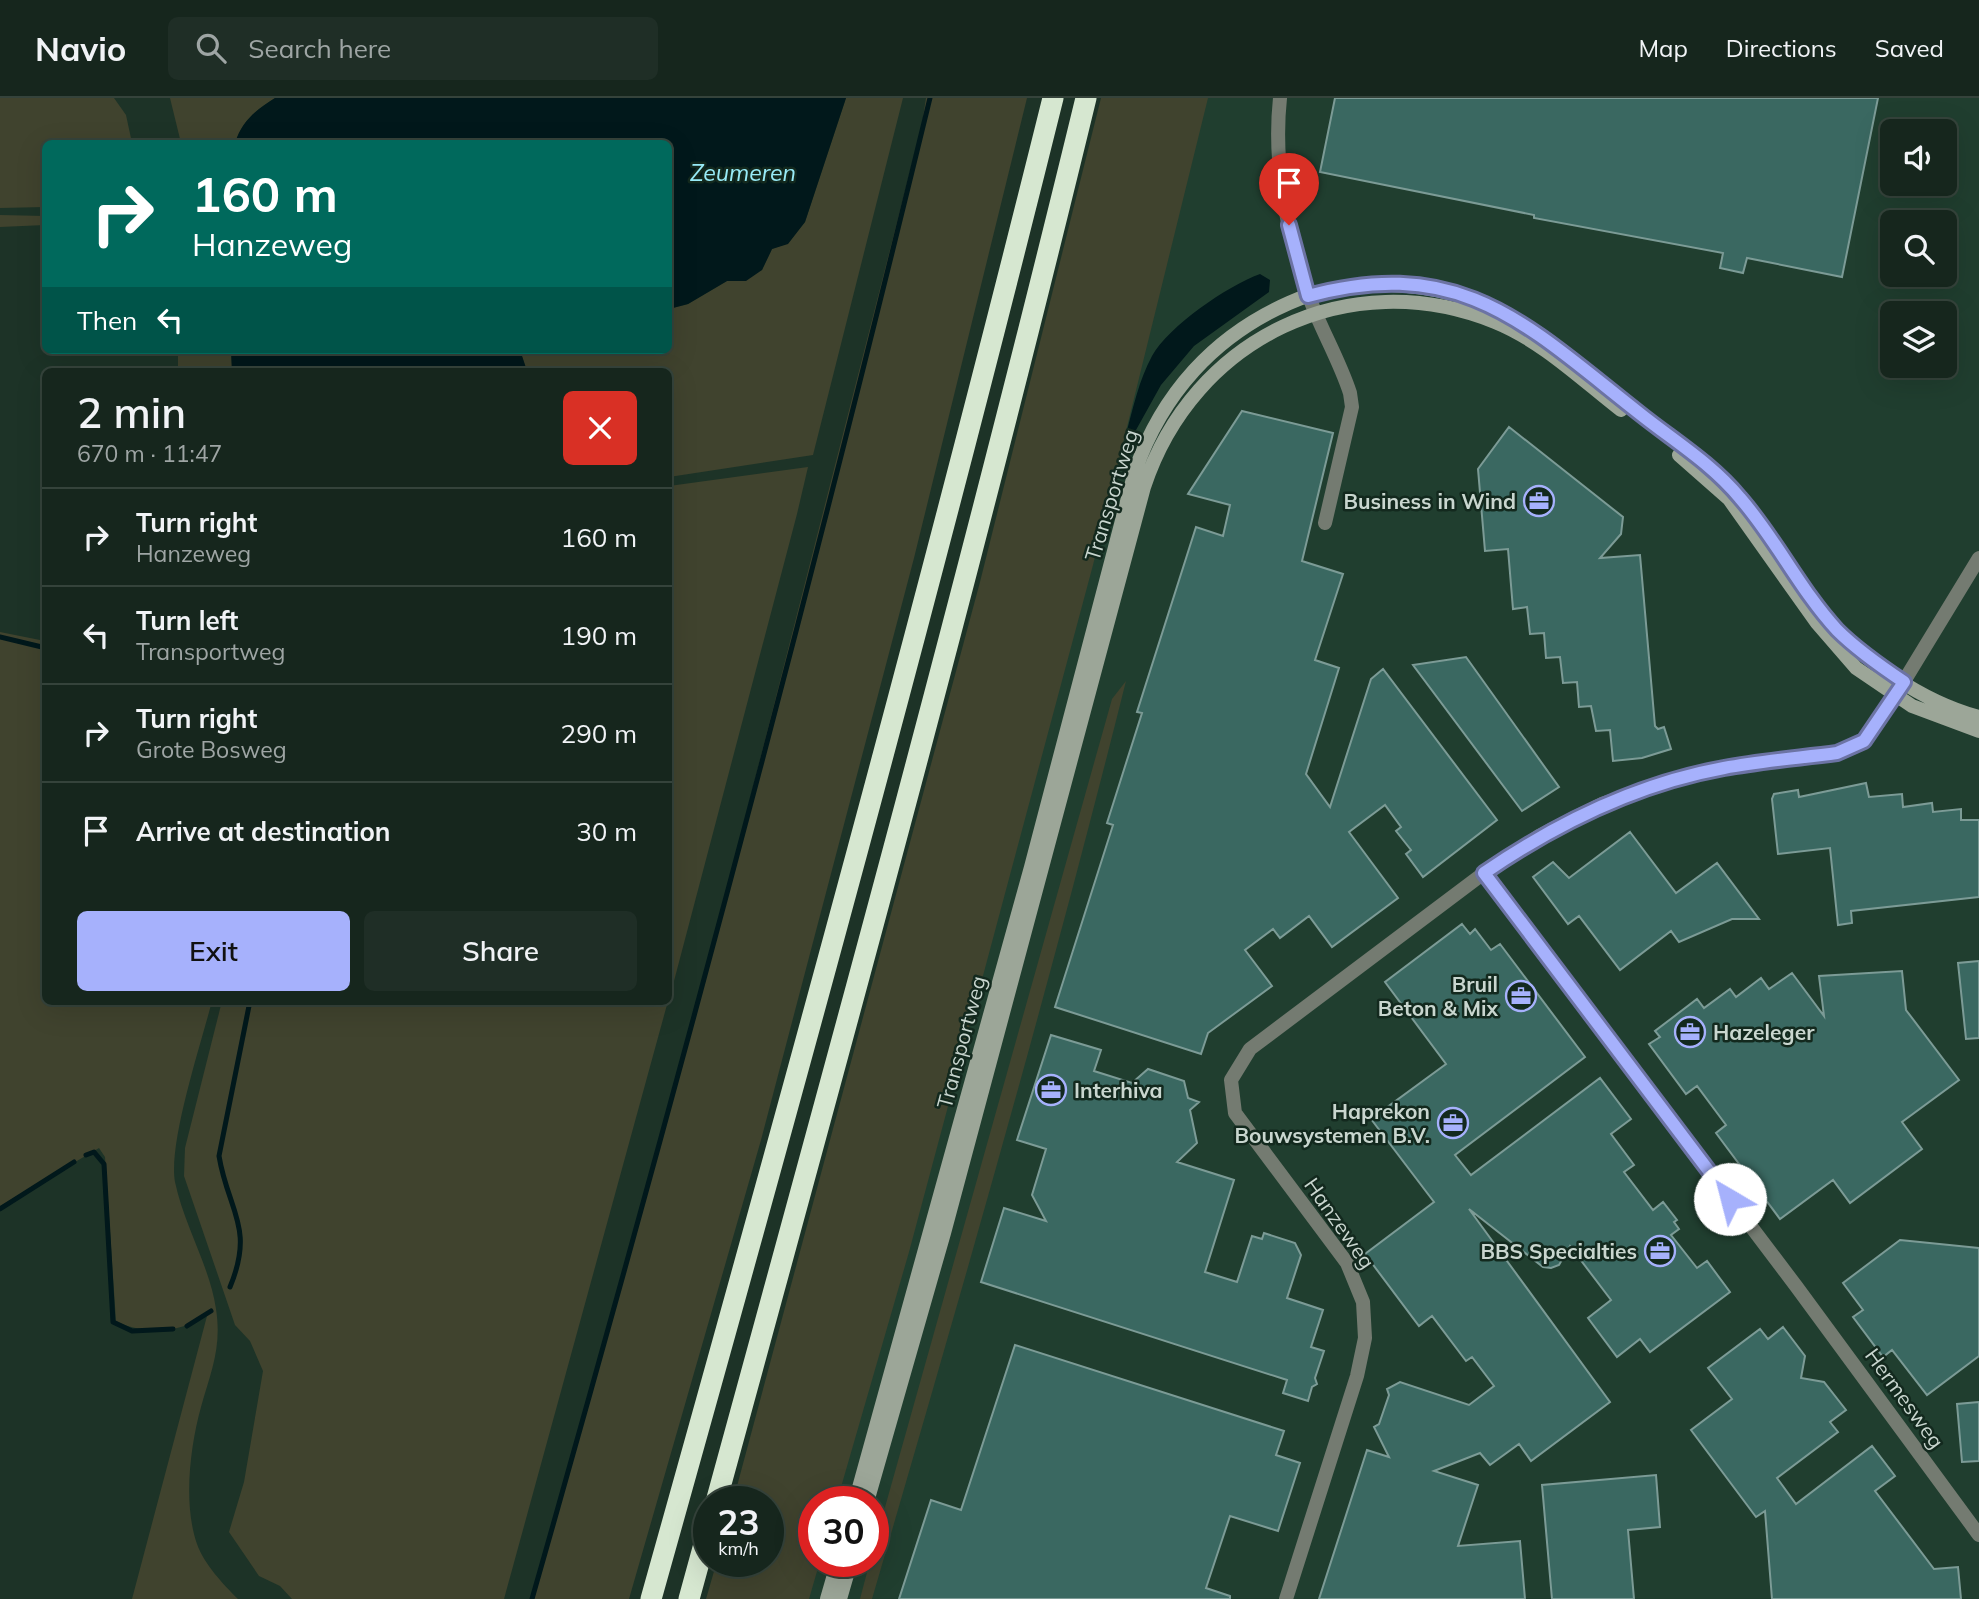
<!DOCTYPE html>
<html lang="en">
<head>
<meta charset="utf-8">
<style>
  :root { --surface:#16261d; --page:#1f2e26; --text:#f1f3f6; --muted:#9ea5a4; --line:#35433b; --accent:#a6b1fc }
  body { margin:0; font-family:Mulish,sans-serif; background:var(--page); color:var(--text); height:100vh; display:flex; flex-direction:column; font-size:26px; white-space:nowrap }
  * { box-sizing:border-box; margin:0 }
  p { font-size:23px; color:var(--muted) }
  .icon { flex:none; width:38px; height:38px; fill:none; stroke:currentColor; stroke-width:2; stroke-linecap:round; stroke-linejoin:round }
  .map { position:relative; flex:1; overflow:hidden }
  .details { position:absolute; left:42px; top:270px; width:630px; height:637px; display:flex; flex-direction:column; background:var(--surface); border-radius:10px; box-shadow:0 7px 28px #0002,0 0 0 2px var(--line) }
  .details>* { flex:none }
  .top-card { position:absolute; left:42px; top:42px; width:630px; height:214px; border-radius:10px; box-shadow:0 7px 28px #0002,0 0 0 2px var(--line); background:#00695c; color:#fff; overflow:hidden }
  .buttons { position:absolute; left:1880px; top:21px; display:grid; gap:14px }
  .buttons a { display:grid; place-items:center; width:77px; height:77px; border-radius:10px; background:var(--surface); box-shadow:0 7px 28px #0002,0 0 0 2px var(--line); font-size:35px }
  .speed { position:absolute; left:693px; top:1388px; display:flex; gap:14px; font-size:35px; font-weight:700; text-align:center }
  .speed>* { display:grid; place-content:center; width:91px; height:91px; border-radius:50%; background:var(--surface); box-shadow:0 7px 28px #0002,0 0 0 2px var(--line); line-height:1 }
  .speed small { font-size:18px; font-weight:400 }
  .speed .limit { border:10px solid #d22; background:#fff; color:#111 }
  .pin { position:absolute; display:grid; place-items:center; width:60px; height:60px; color:#fff; margin:-72px -30px; border-radius:50% 50% 50% 0; rotate:-45deg; box-shadow:0 0 7px #0007 }
  .pin .icon { rotate:45deg }
  .me { position:absolute; width:77px; margin:-38px; rotate:323deg; stroke-linejoin:round; filter:drop-shadow(0 0 5px #0008) }
  .turn { display:flex; align-items:center; gap:24px; height:147px; padding:0 35px; font-size:32px }
  .turn .icon { width:91px; height:91px; stroke-width:2.5 }
  .turn b { display:block; font-size:49px; line-height:60px }
  .then { display:flex; align-items:center; height:66px; padding:0 35px; background:#0003; gap:14px; font-size:26px }
  .round { display:grid; place-items:center; flex:none; width:74px; height:74px; border-radius:10px; background:var(--page) }
  .head { display:flex; align-items:center; justify-content:space-between; height:119px; padding:0 35px }
  h1 { font-size:42px; font-weight:600; line-height:52px }
  .primary-button { display:flex; gap:14px; margin-top:auto; padding:14px 35px }
  .primary-button a { flex:1; height:80px; border-radius:10px; background:var(--accent); color:#111; font-size:28px; font-weight:600; line-height:80px; text-align:center }
  .primary-button a+a { background:var(--page); color:var(--text) }
  ul { padding:0; list-style:none }
  li { display:flex; align-items:center; gap:21px; height:98px; padding:0 35px; border-top:2px solid var(--line) }
  li div { flex:1 }
  li b { display:block; font-size:26px }
  li em { font-style:normal }
  header { display:flex; align-items:center; gap:42px; box-sizing:border-box; height:98px; padding:0 35px; background:var(--surface); border-bottom:2px solid var(--line) }
  header strong { font-size:33px }
  nav { display:flex; gap:38px; margin-inline-start:auto; font-size:24px }
  .search { width:490px; height:63px; background:var(--page); display:flex; align-items:center; gap:18px; box-sizing:border-box; padding:0 24px; border-radius:10px; color:var(--muted); font-size:26px }
  .map>svg:first-child { display:block }
</style>
</head>
<body>
<header>
<strong>Navio</strong>
<div class="search"><svg class="icon" aria-label="search" viewBox="0 0 24 24"><circle cx="10" cy="10" r="6"/><path d="M15 15l6 6"/></svg>Search here</div>
<nav><a>Map</a><a>Directions</a><a>Saved</a></nav>
</header>
<div class="map">
<svg width="1979" height="1501" viewBox="0 0 1979 1501">
  <rect width="100%" height="100%" fill="#1d3327"/>
  <path fill="#203e2f" fill-rule="evenodd" d="M 1180,0 L 1979,0 L 1979,1501 L 775,1501 ZM 1892,33 L 1944,33 L 1944,86 L 1892,86 ZM 1892,124 L 1944,124 L 1944,177 L 1892,177 ZM 1892,215 L 1944,215 L 1944,268 L 1892,268 ZM 814,1404 L 873,1404 L 873,1463 L 814,1463 Z"/>
  <path fill="#40432e" d="M 0,0 L 114,0 L 126,17 L 132,45 L 46,46 L 45,109 L 0,110 Z
    M 170,0 L 275,0 C 256,12 242,23 235,46 L 181,45 Z
    M 846,0 L 903,0 L 813,357 L 669,379 L 668,273 L 527,273 L 520,252 L 668,252 L 669,211 L 688,206 L 727,183 L 762,172 L 772,151 L 788,145 L 805,124 Z
    M 926,0 L 1027,0 L 914,460 L 761,1042 L 629,1501 L 531,1501 L 700,897 L 922,26 Z
    M 1101,0 L 1208,0 L 1093,467 L 909,1154 L 837,1403 L 814,1404 L 814,1463 L 820,1463 L 809,1501 L 706,1501 L 717,1463 L 768,1463 L 768,1404 L 733,1403 L 980,484 Z
    M 0,117 L 45,118 L 45,127 L 0,129 Z
    M 178,252 L 231,252 L 232,273 L 178,273 Z
    M 808,369 L 797,416 L 669,902 L 669,388 Z
    M 0,534 L 45,543 L 46,903 L 212,903 C 201,946 168,1045 175,1084 C 184,1127 210,1169 216,1211 C 222,1249 211,1274 201,1309 C 190,1349 183,1406 197,1446 C 204,1466 223,1486 238,1501 L 132,1501 L 207,1218 C 181,1234 145,1238 116,1223 L 105,1059 L 99,1050 L 0,1108 Z
    M 1126,583 C 1049,891 961,1196 872,1501 L 860,1501 L 870,1463 L 873,1463 L 873,1452 L 1112,601 Z
    M 222,903 L 668,903 L 504,1501 L 292,1501 L 280,1488 L 259,1478 L 229,1434 L 244,1384 L 263,1273 L 250,1243 L 235,1227 L 184,1078 L 185,1050 Z"/>
  <path fill="#01181b" d="M 275,0 L 846,0 L 805,124 L 788,146 L 772,151 L 762,172 L 746,183 L 727,183 L 688,206 L 669,211 L 668,46 L 235,45 C 242,23 256,12 275,0 Z
    M 1260,176 L 1270,182 L 1269,194 L 1194,248 L 1161,287 L 1136,332 L 1126,336 C 1133,310 1139,282 1152,258 C 1169,228 1227,188 1260,176 Z
    M 231,252 L 520,252 L 527,273 L 232,273 Z"/>
  <g fill="none" stroke-linecap="round" stroke-linejoin="round">
    <path stroke="#01181b" stroke-width="5" d="M 0,539 L 46,550
      M 86,1057 L 94,1054 L 104,1066 L 113,1224 L 132,1233 L 173,1231
      M 0,1111 L 74,1064
      M 230,1189 C 255,1129 228,1113 219,1058 L 250,903
      M 187,1228 L 211,1213
      M 532,1501 C 674,1003 808,503 930,0"/>
  </g>
  <path fill="#3a6861" stroke="#7c9b96" stroke-width="2" d="M 1335,0 L 1878,0 L 1842,179 L 1747,160 L 1743,175 L 1720,170 L 1723,155 L 1534,120 L 1534,117 L 1320,74 Z
    M 1242,313 L 1333,335 L 1302,463 L 1343,476 L 1315,562 L 1339,570 L 1306,676 L 1330,709 L 1371,581 L 1383,571 L 1497,722 L 1423,779 L 1406,756 L 1411,752 L 1396,733 L 1401,729 L 1385,707 L 1349,734 L 1398,800 L 1332,849 L 1309,818 L 1280,840 L 1273,831 L 1245,852 L 1272,888 L 1208,935 L 1201,956 L 1055,909 L 1113,727 L 1107,725 L 1142,615 L 1137,614 L 1196,429 L 1223,438 L 1230,407 L 1188,396 Z
    M 1509,329 L 1623,419 L 1621,436 L 1600,460 L 1640,457 L 1655,628 L 1658,631 L 1664,629 L 1671,651 L 1642,660 L 1613,663 L 1610,632 L 1596,633 L 1591,608 L 1579,609 L 1577,584 L 1563,585 L 1560,559 L 1546,560 L 1544,535 L 1530,536 L 1527,509 L 1513,511 L 1508,451 L 1485,453 L 1478,371 Z
    M 1466,559 L 1559,689 L 1522,713 L 1413,567 Z
    M 1866,685 L 1869,699 L 1902,696 L 1903,709 L 1932,705 L 1933,714 L 1961,711 L 1961,722 L 1979,722 L 1979,799 L 1851,813 L 1852,825 L 1838,827 L 1830,750 L 1778,756 L 1772,701 L 1774,696 L 1798,692 L 1799,699 Z
    M 1630,734 L 1676,795 L 1717,765 L 1759,821 L 1732,821 L 1679,844 L 1671,833 L 1620,872 L 1579,818 L 1568,826 L 1533,779 L 1553,764 L 1569,780 Z
    M 1462,826 L 1470,836 L 1475,831 L 1491,852 L 1500,846 L 1585,959 L 1455,1057 L 1471,1077 L 1600,980 L 1631,1021 L 1611,1036 L 1634,1067 L 1624,1074 L 1653,1112 L 1663,1104 L 1677,1122 L 1674,1124 L 1679,1131 L 1671,1137 L 1697,1170 L 1707,1163 L 1730,1194 L 1650,1254 L 1640,1241 L 1617,1259 L 1588,1220 L 1611,1202 L 1570,1148 L 1559,1167 L 1551,1170 L 1543,1169 L 1469,1111 L 1610,1304 L 1531,1363 L 1519,1346 L 1490,1367 L 1480,1355 L 1434,1373 L 1478,1387 L 1458,1448 L 1520,1443 L 1525,1501 L 1319,1501 L 1367,1352 L 1389,1359 L 1374,1329 L 1379,1326 L 1389,1297 L 1387,1291 L 1400,1284 L 1469,1307 L 1494,1288 L 1472,1259 L 1466,1263 L 1432,1218 L 1419,1228 L 1365,1156 L 1434,1104 L 1371,1021 L 1446,966 L 1385,884 Z
    M 1979,863 L 1979,940 L 1966,941 L 1958,865 Z
    M 1902,873 L 1906,912 L 1959,982 L 1902,1024 L 1922,1051 L 1850,1105 L 1833,1082 L 1780,1121 L 1716,1035 L 1726,1027 L 1697,988 L 1686,996 L 1649,946 L 1660,939 L 1655,933 L 1697,901 L 1704,910 L 1730,891 L 1736,899 L 1761,880 L 1769,891 L 1792,875 L 1824,918 L 1819,878 Z
    M 1051,937 L 1101,952 L 1094,973 L 1132,985 L 1148,971 L 1184,983 L 1188,1000 L 1199,1004 L 1190,1012 L 1197,1045 L 1177,1064 L 1234,1082 L 1205,1174 L 1237,1184 L 1252,1138 L 1262,1141 L 1264,1135 L 1295,1145 L 1301,1157 L 1287,1200 L 1323,1212 L 1311,1249 L 1324,1253 L 1315,1280 L 1317,1286 L 1312,1289 L 1308,1303 L 1283,1295 L 1287,1282 L 981,1184 L 1004,1110 L 1046,1123 L 1032,1097 L 1046,1051 L 1017,1042 Z
    M 1900,1142 L 1979,1150 L 1979,1258 L 1927,1297 L 1892,1252 L 1883,1259 L 1853,1219 L 1863,1212 L 1843,1185 Z
    M 1783,1229 L 1805,1258 L 1801,1280 L 1824,1284 L 1846,1312 L 1830,1324 L 1838,1334 L 1777,1380 L 1796,1406 L 1872,1348 L 1895,1378 L 1875,1393 L 1934,1471 L 1958,1469 L 1961,1501 L 1772,1501 L 1765,1413 L 1756,1419 L 1691,1332 L 1732,1301 L 1708,1270 L 1760,1231 L 1768,1241 Z
    M 1015,1247 L 1284,1333 L 1276,1357 L 1300,1365 L 1278,1433 L 1230,1418 L 1206,1490 L 1230,1498 L 1230,1501 L 899,1501 L 931,1402 L 961,1412 Z
    M 1979,1304 L 1979,1363 L 1962,1364 L 1957,1306 Z
    M 1656,1377 L 1660,1429 L 1628,1432 L 1634,1501 L 1552,1501 L 1542,1387 Z"/>
  <g fill="none" stroke-linecap="round" stroke-linejoin="round">
    <path stroke="#747b71" stroke-width="14" d="M 1280,0 C 1273,65 1287,135 1308,196 C 1320,230 1339,261 1350,295 L 1352,309 L 1325,425
      M 1484,775 L 1796,1188 L 1979,1437
      M 1286,1501 L 1357,1278 L 1365,1240 L 1363,1204 L 1347,1165 L 1235,1015 L 1231,982 L 1250,951 L 1484,775 L 1539,738 L 1574,720 L 1602,706 L 1687,678 L 1725,670 L 1837,655 L 1864,643 L 1895,598 L 1979,460"/>
    <path stroke="#9ca698" stroke-width="14" d="M 1679,357 L 1729,401 L 1817,525 L 1856,570 L 1912,608 L 1979,633
      M 855,1404 L 1031,769 L 1135,373 C 1162,296 1214,238 1289,205 C 1320,191 1358,185 1391,187 C 1503,191 1556,248 1638,314 C 1672,342 1710,364 1739,398 C 1771,435 1794,480 1825,518 C 1862,563 1923,604 1979,619
      M 867,1404 L 944,1135 L 1144,389 C 1193,240 1349,165 1495,224 C 1542,243 1581,281 1621,312
      M 827,1501 L 838,1463
      M 840,1501 L 851,1463"/>
    <path stroke="#d6e7d0" stroke-width="21" d="M 716,1404 C 844,937 972,470 1086,0
      M 651,1501 C 791,1002 928,503 1053,0
      M 689,1501 L 709,1428"/>
  </g>
  <g fill="none" stroke-linecap="round" stroke-linejoin="round">
    <g stroke="#6c73a4" stroke-width="18">
      <path id="route" d="M 1289,127 L 1308,198 C 1462,156 1528,228 1639,315 C 1674,343 1711,365 1740,400 C 1776,441 1800,492 1837,532 C 1857,552 1880,568 1904,584 L 1864,643 L 1837,655 C 1799,660 1761,663 1724,670 C 1636,686 1557,725 1484,775 L 1730,1101"/>
    </g>
    <use href="#route" stroke="#a6b1fc" stroke-width="12"/>
  </g>
  <defs>
    <g id="office-ring" transform="scale(1.575)"><circle r="9.5" fill="#13291e" stroke="#a6b1fc" stroke-width="1.5"/><path d="M-6-3h4V-5.5h4V-3h4V5H-6ZM-1-4.5V-3h2v-1.5ZM-6 0V1H6V0Z" fill="#a6b1fc"/></g>
  </defs>
  <g fill-rule="evenodd">
    <use href="#office-ring" x="1539" y="403"/>
    <use href="#office-ring" x="1521" y="898"/>
    <use href="#office-ring" x="1690" y="934"/>
    <use href="#office-ring" x="1051" y="992"/>
    <use href="#office-ring" x="1453" y="1025"/>
    <use href="#office-ring" x="1660" y="1153"/>
  </g>
  <g text-anchor="middle" dominant-baseline="central" stroke-width="5" stroke-linejoin="round" paint-order="stroke">
    <g font-size="21" fill="#c9d6cf" stroke="#13291e">
      <text transform="translate(1111 397) rotate(-73)">Transportweg</text>
      <text transform="translate(961 944) rotate(-75)">Transportweg</text>
      <text transform="translate(1340 1125) rotate(55)">Hanzeweg</text>
      <text transform="translate(1905 1300) rotate(54)">Hermesweg</text>
    </g>
    <g font-size="21" font-weight="bold" fill="#c9d6cf" stroke="#13291e" text-anchor="end">
      <text x="1516" y="403">Business in Wind</text>
      <text x="1498" y="886">Bruil<tspan x="1498" dy="24">Beton &amp; Mix</tspan></text>
      <text x="1713" y="934" text-anchor="start">Hazeleger</text>
      <text x="1074" y="992" text-anchor="start">Interhiva</text>
      <text x="1430" y="1013">Haprekon<tspan x="1430" dy="24">Bouwsystemen B.V.</tspan></text>
      <text x="1637" y="1153">BBS Specialties</text>
    </g>
    <g font-size="23" font-style="italic" fill="#98ebf7" stroke="#13291e">
      <text x="743" y="74">Zeumeren</text>
    </g>
  </g>
</svg>
<div class="buttons">
<a><svg class="icon" aria-label="sound" viewBox="0 0 24 24"><path d="M4 9h4l5-4v14l-5-4H4zM17 9q2 3 0 6"/></svg></a>
<a><svg class="icon" aria-label="search" viewBox="0 0 24 24"><circle cx="10" cy="10" r="6"/><path d="M15 15l6 6"/></svg></a>
<a><svg class="icon" aria-label="layers" viewBox="0 0 24 24"><path d="M12 4l9 5-9 5-9-5zM3 14l9 5 9-5"/></svg></a>
</div>
<div class="speed"><div>23<small>km/h</small></div><div class="limit">30</div></div>
<div class="pin" style="left:1289px;top:127px;background:#d93025"><svg class="icon" aria-label="arrive" viewBox="0 0 24 24"><path d="M6 21V4h12l-3 4 3 4H6"/></svg></div>
<svg class="me" style="left:1730px;top:1101px" viewBox="-20 -20 40 40"><circle r="19" fill="#fff"/><path d="M0-13L10 11 0 6-10 11z" fill="#a6b1fc"/></svg>
<div class="top-card">
<div class="turn"><svg class="icon" aria-label="right" viewBox="0 0 24 24"><path d="M7 20v-9h11M14 6l5 5-5 5"/></svg><div><b>160 m</b>Hanzeweg</div></div>
<div class="then">Then<svg class="icon" aria-label="left" viewBox="0 0 24 24"><path d="M17 20v-9H6M10 6l-5 5 5 5"/></svg></div>
</div>
<section class="details">
<div class="head"><div><h1>2 min</h1><p>670 m · 11:47</p></div><a class="round" style="background:#d93025;color:#fff"><svg class="icon" aria-label="close" viewBox="0 0 24 24"><path d="M6 6l12 12M18 6L6 18"/></svg></a></div>
<ul>
<li><svg class="icon" aria-label="right" viewBox="0 0 24 24"><path d="M7 20v-9h11M14 6l5 5-5 5"/></svg><div><b>Turn right</b><p>Hanzeweg</p></div><em>160 m</em></li>
<li><svg class="icon" aria-label="left" viewBox="0 0 24 24"><path d="M17 20v-9H6M10 6l-5 5 5 5"/></svg><div><b>Turn left</b><p>Transportweg</p></div><em>190 m</em></li>
<li><svg class="icon" aria-label="right" viewBox="0 0 24 24"><path d="M7 20v-9h11M14 6l5 5-5 5"/></svg><div><b>Turn right</b><p>Grote Bosweg</p></div><em>290 m</em></li>
<li><svg class="icon" aria-label="arrive" viewBox="0 0 24 24"><path d="M6 21V4h12l-3 4 3 4H6"/></svg><div><b>Arrive at destination</b></div><em>30 m</em></li>
</ul>
<div class="primary-button"><a>Exit</a><a>Share</a></div>
</section>
</div>
</body>
</html>
